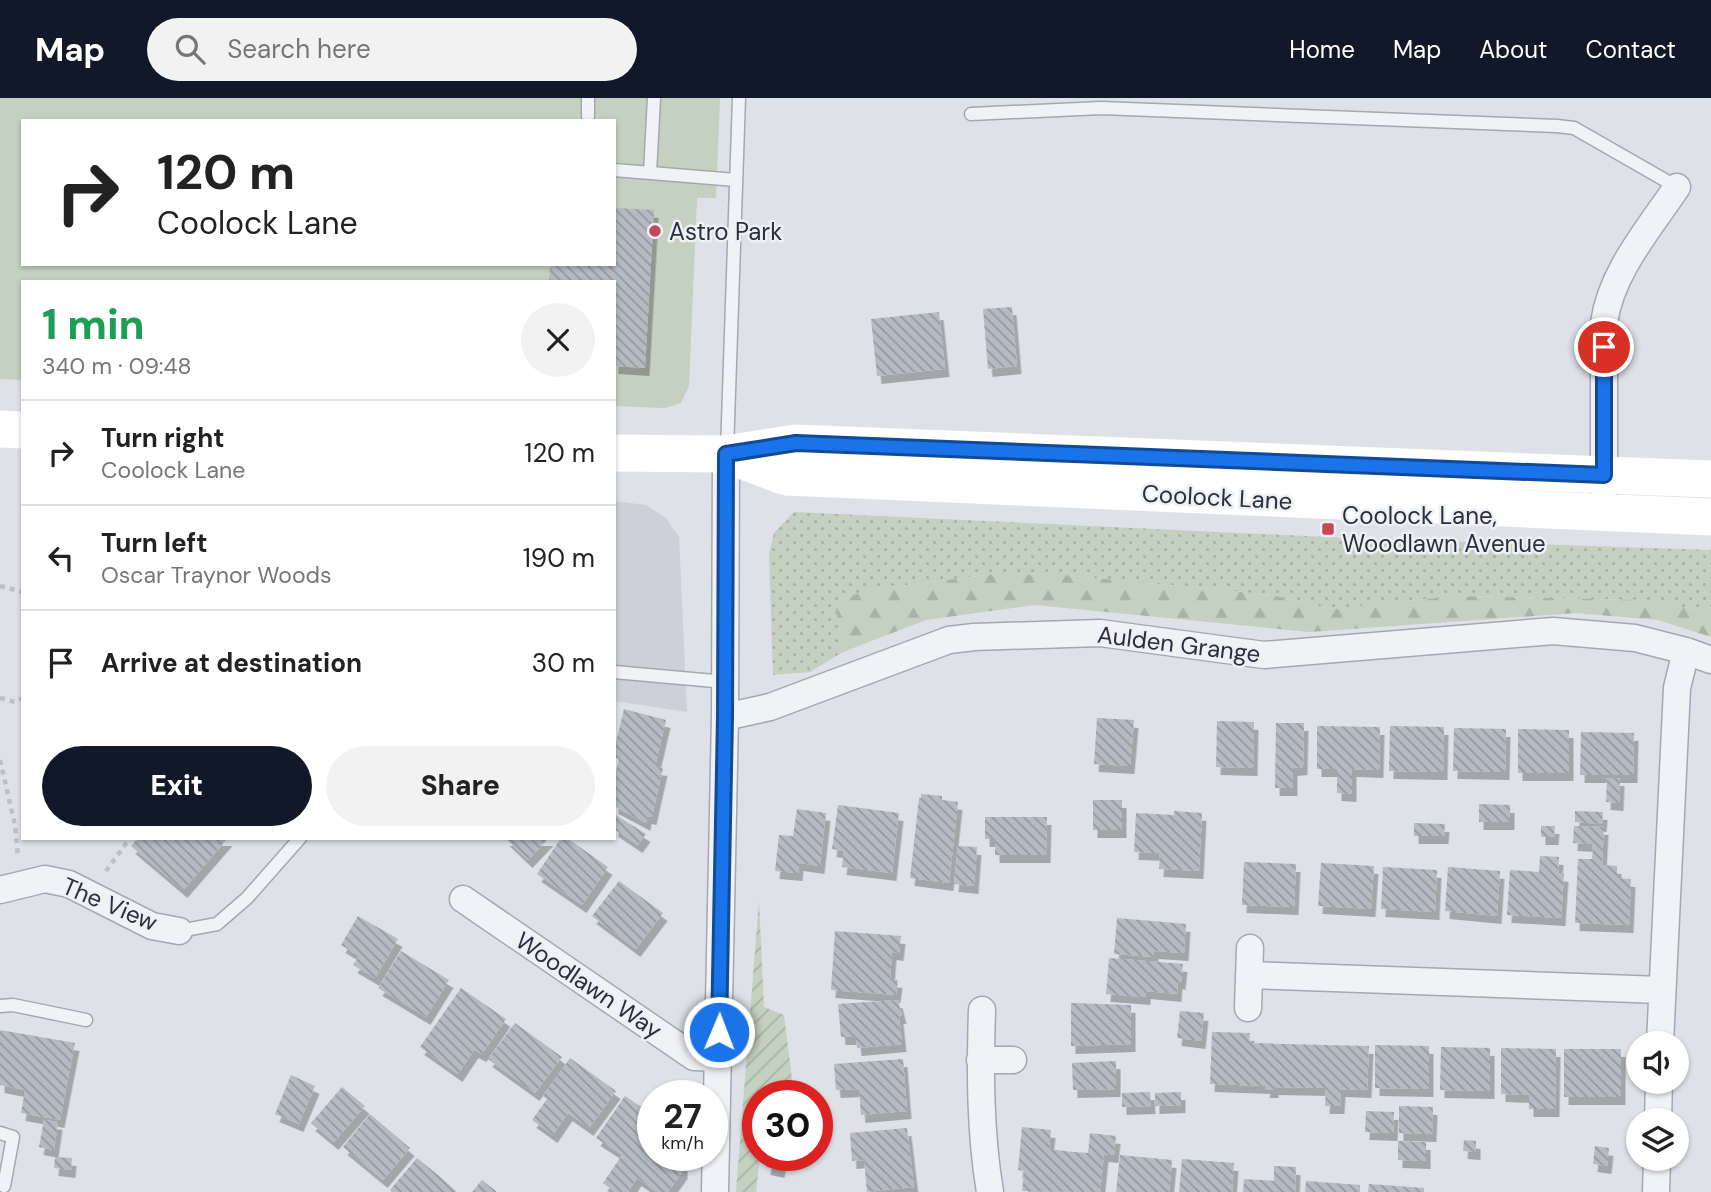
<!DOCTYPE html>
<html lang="en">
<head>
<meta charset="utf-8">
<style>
  :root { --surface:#fff; --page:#f2f2f2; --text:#222; --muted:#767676; --line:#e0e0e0; --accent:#111827 }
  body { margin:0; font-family:"DM Sans",sans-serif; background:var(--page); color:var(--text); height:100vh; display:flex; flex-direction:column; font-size:26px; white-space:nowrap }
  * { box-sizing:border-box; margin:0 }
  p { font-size:23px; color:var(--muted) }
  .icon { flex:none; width:38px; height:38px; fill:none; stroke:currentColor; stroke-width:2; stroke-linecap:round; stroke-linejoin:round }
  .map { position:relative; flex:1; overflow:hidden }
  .sheet { position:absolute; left:21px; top:182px; width:595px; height:560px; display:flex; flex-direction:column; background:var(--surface); border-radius:0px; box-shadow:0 2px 5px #0004 }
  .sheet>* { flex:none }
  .top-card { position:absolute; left:21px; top:21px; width:595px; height:147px; border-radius:0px; box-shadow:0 2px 5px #0004; background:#fff; color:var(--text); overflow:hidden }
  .fabs { position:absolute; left:1626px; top:933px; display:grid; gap:14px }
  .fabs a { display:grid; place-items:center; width:63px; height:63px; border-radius:50%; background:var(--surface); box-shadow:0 2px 5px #0004; font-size:35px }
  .speed { position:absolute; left:637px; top:982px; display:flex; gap:14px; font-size:35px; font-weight:700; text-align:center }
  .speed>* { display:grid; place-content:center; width:91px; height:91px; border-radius:50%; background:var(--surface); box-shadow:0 2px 5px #0004; line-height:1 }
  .speed small { font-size:18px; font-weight:400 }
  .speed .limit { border:10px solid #d22; background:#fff; color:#111 }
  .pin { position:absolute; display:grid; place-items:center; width:60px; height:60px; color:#fff; margin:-30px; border:4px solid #fff; border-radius:50%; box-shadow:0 2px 7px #0007 }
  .me { position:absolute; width:77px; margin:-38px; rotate:1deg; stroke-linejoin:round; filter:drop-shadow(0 0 5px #0008) }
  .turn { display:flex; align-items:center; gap:24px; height:147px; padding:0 21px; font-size:32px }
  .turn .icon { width:91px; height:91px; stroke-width:2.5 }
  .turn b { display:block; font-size:49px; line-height:60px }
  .round { display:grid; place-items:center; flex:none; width:74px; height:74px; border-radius:37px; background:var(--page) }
  .summary { display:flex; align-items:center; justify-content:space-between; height:119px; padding:0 21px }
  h1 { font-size:42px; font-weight:800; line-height:52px; color:#1e9e55 }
  .action { display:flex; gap:14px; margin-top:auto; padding:14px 21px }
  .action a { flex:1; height:80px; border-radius:42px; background:var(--accent); color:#fff; font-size:28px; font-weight:800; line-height:80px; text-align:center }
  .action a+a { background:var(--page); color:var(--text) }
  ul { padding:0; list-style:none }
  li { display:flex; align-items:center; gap:21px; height:105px; padding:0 21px; border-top:2px solid var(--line) }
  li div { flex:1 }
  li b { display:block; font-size:26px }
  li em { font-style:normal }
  header { display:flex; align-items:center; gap:42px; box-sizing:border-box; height:98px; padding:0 35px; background:var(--accent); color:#fff }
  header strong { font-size:33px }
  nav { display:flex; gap:38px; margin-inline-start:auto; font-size:24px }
  .search { width:490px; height:63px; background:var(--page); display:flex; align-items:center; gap:18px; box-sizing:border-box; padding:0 24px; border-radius:38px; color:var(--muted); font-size:26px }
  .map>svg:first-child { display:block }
</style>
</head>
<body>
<header>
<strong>Map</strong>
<div class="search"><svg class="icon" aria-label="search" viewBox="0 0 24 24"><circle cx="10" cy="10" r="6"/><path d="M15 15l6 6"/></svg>Search here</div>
<nav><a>Home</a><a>Map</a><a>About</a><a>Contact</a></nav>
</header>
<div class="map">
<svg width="1711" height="1094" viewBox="0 0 1711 1094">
  <defs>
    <pattern id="grass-dots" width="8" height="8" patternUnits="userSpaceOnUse" patternTransform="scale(1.75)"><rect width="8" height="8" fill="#c4d0c0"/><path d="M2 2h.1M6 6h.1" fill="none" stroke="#a8b3a6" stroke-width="1.8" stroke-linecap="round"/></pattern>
    <pattern id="forest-firs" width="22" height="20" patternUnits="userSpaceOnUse" patternTransform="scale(1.75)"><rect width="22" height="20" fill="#c4d0c0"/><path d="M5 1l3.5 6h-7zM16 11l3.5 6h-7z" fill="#a8b3a6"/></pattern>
    <pattern id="garden-furrows" width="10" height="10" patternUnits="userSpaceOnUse" patternTransform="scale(1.75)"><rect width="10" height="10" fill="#c4d0c0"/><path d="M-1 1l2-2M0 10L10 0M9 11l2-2" fill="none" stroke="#a8b3a6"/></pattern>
    <pattern id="building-back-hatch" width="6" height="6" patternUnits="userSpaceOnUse" patternTransform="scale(1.75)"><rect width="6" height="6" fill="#b6bac3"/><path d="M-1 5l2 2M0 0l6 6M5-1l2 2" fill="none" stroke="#9498a0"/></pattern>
    <filter id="shadow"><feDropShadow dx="4.5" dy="8" stdDeviation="0" flood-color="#0004"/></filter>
  </defs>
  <rect width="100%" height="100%" fill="#dee1e7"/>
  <path fill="#cdd0d9" d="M 614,403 L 646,407 L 666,420 L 679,439 L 687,614 L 614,603 Z"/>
  <path fill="url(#grass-dots)" d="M 794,414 L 1348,440 L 1711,452 L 1711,514 L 1643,502 L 1456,498 L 1331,511 L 1272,497 L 1064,477 L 993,476 L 867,492 L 835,504 L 843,554 L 810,574 L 773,577 L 769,456 L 774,435 Z"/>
  <path fill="url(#forest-firs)" d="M 993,476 L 1064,477 L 1272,497 L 1331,511 L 1456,498 L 1643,502 L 1711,514 L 1711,539 L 1658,522 L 1576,515 L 1309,534 L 1035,507 L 926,522 L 843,554 L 835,504 L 867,492 Z"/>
  <path fill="url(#garden-furrows)" d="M 759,802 L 764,909 L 784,917 L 794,997 L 758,998 L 758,1057 L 760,1057 L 756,1094 L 736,1094 Z"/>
  <path fill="#c4d0c0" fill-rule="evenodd" d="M 0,0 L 720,0 L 716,100 L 697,100 L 689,288 L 681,305 L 665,310 L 614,308 L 614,184 L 23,184 L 23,282 L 0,281 ZM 23,23 L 614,23 L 614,166 L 23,166 Z"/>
  <path fill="url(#building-back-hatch)" filter="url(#shadow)" d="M 614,110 L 654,112 L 645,270 L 614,268 L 614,184 L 549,184 L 550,166 L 614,166 Z
    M 1012,209 L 1017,268 L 988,271 L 983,211 Z
    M 939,214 L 945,271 L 877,278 L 871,221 Z
    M 624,611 L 666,622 L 655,669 L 663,670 L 652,719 L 647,718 L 646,725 L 614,708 L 614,681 L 619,661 L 614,659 L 614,652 Z
    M 1097,620 L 1134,622 L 1130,668 L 1094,666 Z
    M 1217,623 L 1254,624 L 1253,670 L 1216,669 Z
    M 1276,625 L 1304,625 L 1303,669 L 1293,670 L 1293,690 L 1275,690 Z
    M 1317,628 L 1380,629 L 1379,672 L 1352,671 L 1352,696 L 1337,695 L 1337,671 L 1317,671 Z
    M 1390,628 L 1444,629 L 1443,674 L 1389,673 Z
    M 1454,630 L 1506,631 L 1505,674 L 1453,673 Z
    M 1518,631 L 1569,632 L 1569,675 L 1518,675 Z
    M 1581,634 L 1634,635 L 1633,677 L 1580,677 Z
    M 1607,680 L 1620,680 L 1619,705 L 1606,704 Z
    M 921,696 L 942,698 L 942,702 L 958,704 L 949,785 L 910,780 L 919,700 L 921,700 Z
    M 1093,702 L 1122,702 L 1122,732 L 1093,732 Z
    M 1479,706 L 1510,707 L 1510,724 L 1479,724 Z
    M 838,707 L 899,715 L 892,775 L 842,769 L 844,753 L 832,751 Z
    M 797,711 L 826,715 L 820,768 L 799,765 L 798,775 L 775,773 L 779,737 L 793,738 Z
    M 1174,713 L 1202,715 L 1199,773 L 1159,771 L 1160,755 L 1134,754 L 1136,715 L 1174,717 Z
    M 1575,713 L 1603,714 L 1602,726 L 1575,724 Z
    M 614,716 L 646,736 L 638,747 L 614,731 Z
    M 985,719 L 1047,719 L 1046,757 L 995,757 L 995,741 L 985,741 Z
    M 1414,725 L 1445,726 L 1444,738 L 1414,738 Z
    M 1541,728 L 1555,728 L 1554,739 L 1541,739 Z
    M 1574,728 L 1604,729 L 1602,767 L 1617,768 L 1617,780 L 1631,781 L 1629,827 L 1575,825 L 1578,761 L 1592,761 L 1593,746 L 1573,745 Z
    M 138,740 L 228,740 L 183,792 L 131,748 Z
    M 505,740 L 549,740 L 528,762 Z
    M 561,740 L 567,740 L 608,769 L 582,807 L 537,776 Z
    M 958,748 L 977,749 L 974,788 L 954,786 Z
    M 1540,758 L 1559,759 L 1558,775 L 1564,776 L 1561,820 L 1507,817 L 1510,772 L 1539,774 Z
    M 1244,764 L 1296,766 L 1294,809 L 1242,807 Z
    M 1321,765 L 1374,768 L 1371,811 L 1318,808 Z
    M 1383,769 L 1437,772 L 1435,814 L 1381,811 Z
    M 1448,769 L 1500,773 L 1497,818 L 1445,813 Z
    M 619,783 L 663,815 L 636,851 L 592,818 Z
    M 358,818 L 398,841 L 375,880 L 353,867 L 359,858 L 341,847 Z
    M 1117,820 L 1186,826 L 1184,855 L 1154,853 L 1154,859 L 1114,856 Z
    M 835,833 L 901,838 L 899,855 L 892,854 L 890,881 L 898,882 L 896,897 L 831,892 Z
    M 401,853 L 449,882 L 426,919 L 378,890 Z
    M 1109,860 L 1183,866 L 1181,884 L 1178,883 L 1177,896 L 1146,893 L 1146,899 L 1106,896 Z
    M 461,890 L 506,921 L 482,956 L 474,952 L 458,976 L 420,949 Z
    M 898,902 L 902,918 L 899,918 L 902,946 L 857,950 L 856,939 L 841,939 L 838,906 Z
    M 1071,905 L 1131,907 L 1131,946 L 1071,948 Z
    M 1180,913 L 1204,915 L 1201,943 L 1177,940 Z
    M 515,925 L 562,959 L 535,995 L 488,961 Z
    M 0,932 L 75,945 L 60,1022 L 21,1015 L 25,992 L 0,987 Z
    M 1212,934 L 1250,935 L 1249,945 L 1369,948 L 1367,992 L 1341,991 L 1340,1008 L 1325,1008 L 1326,990 L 1274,989 L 1274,992 L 1265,992 L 1266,988 L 1210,986 Z
    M 1375,947 L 1429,948 L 1429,991 L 1375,990 Z
    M 1441,949 L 1490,950 L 1490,993 L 1440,992 Z
    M 1501,950 L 1556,951 L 1555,1011 L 1529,1011 L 1529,997 L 1501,996 Z
    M 1564,951 L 1621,951 L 1621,999 L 1564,999 Z
    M 570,960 L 616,993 L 589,1030 L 568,1015 L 553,1037 L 532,1022 L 547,1001 L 543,998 Z
    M 903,961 L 907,1013 L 861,1017 L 859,991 L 836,992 L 834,966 Z
    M 1116,963 L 1116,991 L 1073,992 L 1072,965 Z
    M 291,977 L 315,988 L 299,1026 L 275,1016 Z
    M 342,989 L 365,1008 L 334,1044 L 311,1025 Z
    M 1150,994 L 1151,1008 L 1122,1009 L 1122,995 Z
    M 1181,994 L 1181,1007 L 1155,1008 L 1155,995 Z
    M 625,998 L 653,1017 L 653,1057 L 683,1057 L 683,1073 L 668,1094 L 657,1094 L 637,1080 L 628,1094 L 615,1094 L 603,1085 L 622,1057 L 596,1040 Z
    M 1399,1008 L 1433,1009 L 1432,1036 L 1399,1035 Z
    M 1366,1013 L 1394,1014 L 1393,1035 L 1365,1034 Z
    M 370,1016 L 410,1050 L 383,1082 L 343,1049 Z
    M 44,1022 L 58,1024 L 54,1052 L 39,1049 Z
    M 1022,1029 L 1051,1032 L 1049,1051 L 1073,1054 L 1088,1055 L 1090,1035 L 1116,1038 L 1114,1057 L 1104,1056 L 1100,1094 L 1022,1093 L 1024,1073 L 1018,1072 Z
    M 907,1030 L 914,1089 L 867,1094 L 864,1062 L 852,1063 L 850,1035 Z
    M 1464,1042 L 1476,1043 L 1476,1054 L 1463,1053 Z
    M 1398,1043 L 1426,1044 L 1426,1063 L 1398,1062 Z
    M 1595,1048 L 1609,1050 L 1607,1068 L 1593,1066 Z
    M 768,1057 L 783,1057 L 780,1072 L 766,1069 Z
    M 1120,1057 L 1172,1062 L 1169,1094 L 1116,1094 Z
    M 55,1059 L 72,1060 L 71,1072 L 54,1070 Z
    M 417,1060 L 438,1077 L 457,1094 L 392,1094 L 390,1092 Z
    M 1182,1061 L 1234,1065 L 1232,1094 L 1179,1094 Z
    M 1274,1068 L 1296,1069 L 1295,1094 L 1243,1094 L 1244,1081 L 1274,1083 Z
    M 482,1082 L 497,1094 L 472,1094 Z
    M 1306,1083 L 1360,1087 L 1360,1094 L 1305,1094 Z
    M 1369,1086 L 1424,1090 L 1424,1094 L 1368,1094 Z"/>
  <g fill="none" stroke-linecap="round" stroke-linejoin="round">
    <g stroke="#a4a8b1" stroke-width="15">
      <path id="service" d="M 971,16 L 1101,10 L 1557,28 L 1574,30 L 1677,89
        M 588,23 L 588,0
        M 614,72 L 736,82
        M 650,75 L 654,0
        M 727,353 L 739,0
        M 614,574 L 726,584
        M 179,833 L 217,826 L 247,800 L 300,740
        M 0,908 L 13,907 L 86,922
        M 0,1035 L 13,1039 L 4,1088"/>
    </g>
    <g stroke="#a4a8b1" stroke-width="29">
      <path id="minor" d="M 1604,392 L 1604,225 C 1611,174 1649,131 1677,89
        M 725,619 L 770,609 L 949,542 L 974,539 L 1100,535 L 1264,557 L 1553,533 L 1635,540 L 1686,553 L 1711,562
        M 0,792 L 45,781 L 69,786 L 152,828 L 179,833
        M 463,801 L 694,959 L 719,960
        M 1249,877 L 1661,892
        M 1248,910 L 1250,850
        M 982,912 C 980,973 980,1034 990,1094
        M 1660,945 L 1677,590 L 1686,553
        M 980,962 L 1013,962
        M 1658,1022 L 1659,984
        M 715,1094 L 725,619 L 726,356
        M 1656,1094 L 1657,1060"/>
    </g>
    <path stroke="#bdbfc5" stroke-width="4.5" stroke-dasharray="5 5" stroke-linecap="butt" d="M 0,488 L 23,494
      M 0,600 L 15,604 L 23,600
      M 0,662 L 15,727 L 18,759
      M 106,773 L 130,740"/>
    <use href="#service" stroke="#f1f2f5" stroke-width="12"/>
    <use href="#minor" stroke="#f1f2f5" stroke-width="26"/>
    <path stroke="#fff" stroke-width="37" d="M 0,331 L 23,332
      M 614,355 L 726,356 L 796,345 L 1711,381
      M 727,357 L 786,379 L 1711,419"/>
  </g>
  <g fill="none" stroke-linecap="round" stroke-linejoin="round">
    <g stroke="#114b97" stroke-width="18">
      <path id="route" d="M 719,934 L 725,619 L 726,356 L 796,345 L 1604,377 L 1604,249"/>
    </g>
    <use href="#route" stroke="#1a73e8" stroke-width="12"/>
  </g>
  <g fill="#c54a59" stroke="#eef0f5" stroke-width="2.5">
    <circle cx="655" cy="133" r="7"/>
    <rect x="1321" y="424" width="14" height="14" rx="3.5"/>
  </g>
  <g text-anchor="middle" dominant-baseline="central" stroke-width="5" stroke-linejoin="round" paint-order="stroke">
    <g font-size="24" fill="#282f3d" stroke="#eef0f5" text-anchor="start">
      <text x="669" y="133">Astro Park</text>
      <text x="1342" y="417">Coolock Lane,<tspan x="1342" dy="28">Woodlawn Avenue</tspan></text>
    </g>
    <g font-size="24" fill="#282f3d" stroke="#eef0f5">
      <text transform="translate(1217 399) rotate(3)">Coolock Lane</text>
      <text transform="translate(1179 546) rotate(7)">Aulden Grange</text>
      <text transform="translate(110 806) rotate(23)">The View</text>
      <text transform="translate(589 887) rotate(34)">Woodlawn Way</text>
    </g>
  </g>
</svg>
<div class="fabs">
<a><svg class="icon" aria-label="sound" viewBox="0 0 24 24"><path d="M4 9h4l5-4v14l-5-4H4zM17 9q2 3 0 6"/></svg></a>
<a><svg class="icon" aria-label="layers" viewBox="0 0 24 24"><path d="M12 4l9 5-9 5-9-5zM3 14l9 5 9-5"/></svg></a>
</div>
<div class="speed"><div>27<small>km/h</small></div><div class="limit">30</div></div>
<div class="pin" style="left:1604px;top:249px;background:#d93025"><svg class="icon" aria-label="arrive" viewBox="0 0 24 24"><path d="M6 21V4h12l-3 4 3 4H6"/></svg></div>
<svg class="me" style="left:719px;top:934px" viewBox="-20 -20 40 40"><circle r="17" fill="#1a73e8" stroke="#fff" stroke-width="3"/><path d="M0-11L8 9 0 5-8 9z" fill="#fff"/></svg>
<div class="top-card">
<div class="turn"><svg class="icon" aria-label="right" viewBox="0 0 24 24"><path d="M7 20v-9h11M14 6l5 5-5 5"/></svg><div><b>120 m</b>Coolock Lane</div></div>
</div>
<section class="sheet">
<div class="summary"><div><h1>1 min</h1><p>340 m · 09:48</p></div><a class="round"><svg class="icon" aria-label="close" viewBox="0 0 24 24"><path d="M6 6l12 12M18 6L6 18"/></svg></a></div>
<ul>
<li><svg class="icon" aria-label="right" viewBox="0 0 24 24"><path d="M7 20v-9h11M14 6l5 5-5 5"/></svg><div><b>Turn right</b><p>Coolock Lane</p></div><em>120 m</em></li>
<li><svg class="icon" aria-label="left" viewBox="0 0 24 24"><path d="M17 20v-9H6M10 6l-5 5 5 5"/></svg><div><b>Turn left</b><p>Oscar Traynor Woods</p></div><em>190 m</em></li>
<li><svg class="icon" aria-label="arrive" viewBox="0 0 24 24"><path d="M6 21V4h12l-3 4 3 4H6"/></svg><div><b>Arrive at destination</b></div><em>30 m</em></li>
</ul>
<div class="action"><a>Exit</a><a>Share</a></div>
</section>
</div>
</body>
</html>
